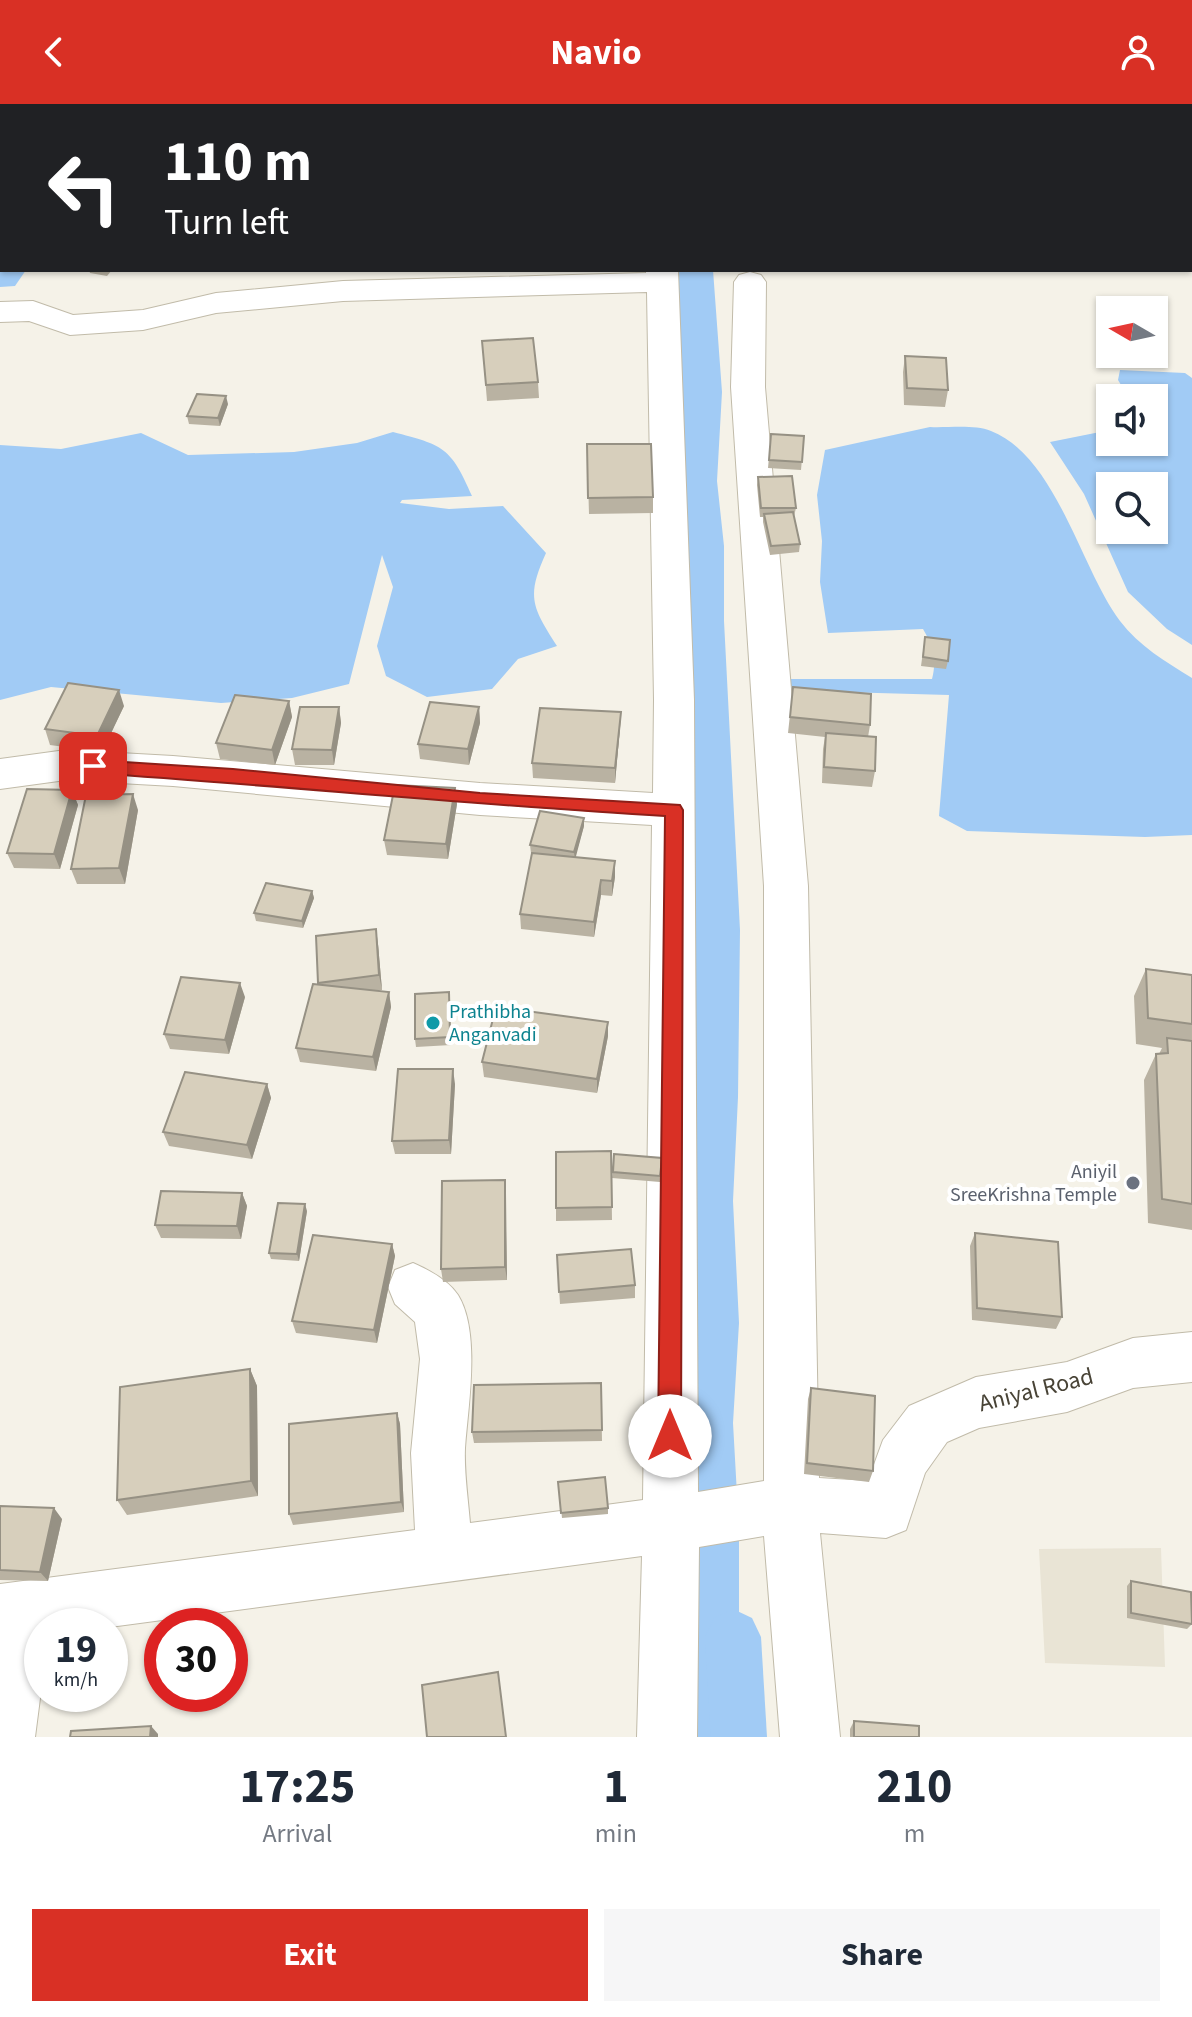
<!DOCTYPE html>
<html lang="en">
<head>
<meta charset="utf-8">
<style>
  :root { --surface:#fff; --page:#f6f6f7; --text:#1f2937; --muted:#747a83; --accent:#d93025 }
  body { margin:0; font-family:"Source Sans 3",sans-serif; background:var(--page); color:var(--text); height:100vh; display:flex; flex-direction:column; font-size:30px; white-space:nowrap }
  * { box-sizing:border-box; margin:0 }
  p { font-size:26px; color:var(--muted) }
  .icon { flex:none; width:44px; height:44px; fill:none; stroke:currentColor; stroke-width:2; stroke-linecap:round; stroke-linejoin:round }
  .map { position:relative; height:1633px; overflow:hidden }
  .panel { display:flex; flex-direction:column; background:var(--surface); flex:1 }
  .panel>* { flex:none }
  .banner { position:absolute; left:0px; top:0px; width:1192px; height:168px; box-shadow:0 2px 6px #0004; background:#202124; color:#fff; overflow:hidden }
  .needle { width:52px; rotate:279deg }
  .controls { position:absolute; left:1096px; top:192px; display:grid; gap:16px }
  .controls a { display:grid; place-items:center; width:72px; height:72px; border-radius:0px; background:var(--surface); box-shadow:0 2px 6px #0004; font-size:40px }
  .speed { position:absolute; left:24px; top:1504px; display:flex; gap:16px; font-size:40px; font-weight:700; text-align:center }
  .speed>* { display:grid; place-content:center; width:104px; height:104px; border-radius:50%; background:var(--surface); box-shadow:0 2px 6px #0004; line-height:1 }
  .speed small { font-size:20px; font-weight:400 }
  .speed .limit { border:12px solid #d22; background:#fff; color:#111 }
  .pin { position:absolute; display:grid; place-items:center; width:68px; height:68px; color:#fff; margin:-34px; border-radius:16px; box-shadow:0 4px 12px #0006 }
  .me { position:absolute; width:88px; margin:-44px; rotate:0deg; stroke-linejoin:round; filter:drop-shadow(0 0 6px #0008) }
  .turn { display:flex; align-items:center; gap:28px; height:168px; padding:0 32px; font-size:36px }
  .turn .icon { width:104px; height:104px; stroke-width:2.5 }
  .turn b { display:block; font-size:56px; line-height:68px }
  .eta { display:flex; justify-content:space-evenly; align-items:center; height:136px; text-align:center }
  .eta b { font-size:48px; font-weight:700; line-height:56px }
  .primary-button { display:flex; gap:16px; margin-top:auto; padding:16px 32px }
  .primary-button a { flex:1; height:92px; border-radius:0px; background:var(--accent); color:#fff; font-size:32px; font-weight:700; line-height:92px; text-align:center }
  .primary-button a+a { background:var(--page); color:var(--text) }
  header { display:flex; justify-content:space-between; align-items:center; height:104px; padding:0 32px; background:var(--accent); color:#fff; font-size:36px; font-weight:700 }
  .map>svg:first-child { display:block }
</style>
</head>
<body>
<header><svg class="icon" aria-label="back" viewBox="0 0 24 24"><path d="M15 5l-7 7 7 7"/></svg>Navio<svg class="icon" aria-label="person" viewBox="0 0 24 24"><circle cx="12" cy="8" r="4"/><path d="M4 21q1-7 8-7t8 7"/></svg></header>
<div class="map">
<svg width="1192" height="1633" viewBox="0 0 1192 1633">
  <rect width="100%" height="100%" fill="#f5f2e8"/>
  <path fill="#e9e4d5" d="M 1161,1444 L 1165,1563 L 1045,1559 L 1039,1445 Z"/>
  <path fill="#a1cbf5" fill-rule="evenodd" d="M 0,0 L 229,0 L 2,2 L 2,166 L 26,166 L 15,182 L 0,183 Z
    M 671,166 L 713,166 L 722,288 L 717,377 L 724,442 L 724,517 L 740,826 L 738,993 L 733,1097 L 739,1219 L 733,1319 L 739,1426 L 739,1633 L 662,1633 Z
    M 1120,266 L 1185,269 L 1192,274 L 1192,541 L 1167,525 L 1128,488 L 1084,390 L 1050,338 L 1110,326 L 1110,338 L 1154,338 L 1154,294 L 1129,294 L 1118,276 ZM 1110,382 L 1154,382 L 1154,426 L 1110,426 Z
    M 930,323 C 948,324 974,320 991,327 C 1056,352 1081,465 1120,517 C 1139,542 1166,558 1192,574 L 1192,731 L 1145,733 L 967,727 L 939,712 L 949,591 L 770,586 L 771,575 L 932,575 C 937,556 933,542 923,525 L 828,529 L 820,478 L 822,437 L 817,391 L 825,346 Z
    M 393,328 C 443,341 451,343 472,392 L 402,396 L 400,399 L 449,405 L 503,402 L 546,449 C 526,493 532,503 557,542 L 518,555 L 492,585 L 427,593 L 386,572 L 377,542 L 393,483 L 382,451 L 349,580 L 292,594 L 221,599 L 51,583 L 0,596 L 0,341 L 61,345 L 141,329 L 188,351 L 294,348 L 357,339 Z"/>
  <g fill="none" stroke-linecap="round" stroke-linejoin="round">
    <path fill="#a1cbf5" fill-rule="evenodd" d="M 733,1505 L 752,1514 L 761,1533 L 767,1633 L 711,1633 L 705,1533 L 714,1514 Z"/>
    <g stroke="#c1bba9" stroke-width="2">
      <path id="minor" d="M 1190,71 L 1192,71 L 1192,89 L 1190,89 Z
        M 646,166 L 678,166 L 694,596 L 698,1388 L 764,1377 L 764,782 L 731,283 L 734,178 L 739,171 L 750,168 L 761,171 L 766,178 L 765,283 L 808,782 L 819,1374 L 868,1377 L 883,1336 L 909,1302 L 976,1273 L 1067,1258 L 1133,1234 L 1192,1228 L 1192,1278 L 1133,1284 L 1067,1308 L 979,1324 L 947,1338 L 925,1369 L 906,1426 L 886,1434 L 820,1429 L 840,1633 L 780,1633 L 764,1432 L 699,1443 L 697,1633 L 637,1633 L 642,1452 L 110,1523 L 42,1522 L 42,1579 L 35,1633 L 0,1633 L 0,1480 L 415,1426 L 411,1349 L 420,1255 L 415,1218 L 395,1200 L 388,1183 L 395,1166 L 413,1159 C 429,1166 448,1176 458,1191 C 481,1228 468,1302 465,1344 C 464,1369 468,1394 470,1419 L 643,1396 L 652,721 L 480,711 L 173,682 L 66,676 L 0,685 L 0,655 L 66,646 L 173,652 L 480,679 L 653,689 L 654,596 L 647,188 L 343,197 L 216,209 L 143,226 L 70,231 L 29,217 L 0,218 L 0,198 L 33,197 L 73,211 L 143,206 L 216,189 L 343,177 L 646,169 Z"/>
    </g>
    <g stroke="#d7cb95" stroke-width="2">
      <path id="secondary" d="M 1117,0 L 1145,0 L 1146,2 L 1118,2 Z
        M 1190,82 L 1192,82 L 1192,103 L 1190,103 Z"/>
    </g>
    <use href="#minor" fill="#fff" fill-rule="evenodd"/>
    <use href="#secondary" fill="#fff6c7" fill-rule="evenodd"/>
  </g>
  <path fill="#b9b2a2" d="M 89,166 L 112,166 L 107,172 L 90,169 Z
    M 482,237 L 538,278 L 539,294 L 487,297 Z
    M 905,252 L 948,286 L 945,303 L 904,301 L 903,268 Z
    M 228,300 L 220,322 L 189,320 L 187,312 Z
    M 771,330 L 804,332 L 801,366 L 768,364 Z
    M 587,341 L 653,393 L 653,409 L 589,410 Z
    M 758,373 L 796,404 L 794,412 L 800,440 L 799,448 L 770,451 L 763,418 L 763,413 L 760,413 L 757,381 Z
    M 925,533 L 948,557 L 946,565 L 921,562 Z
    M 793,583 L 870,621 L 868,633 L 875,667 L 872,683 L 822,679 L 823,645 L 825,633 L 788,629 Z
    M 289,597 L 292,613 L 275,661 L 220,655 L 216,639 Z
    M 124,602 L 102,648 L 50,641 L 45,625 Z
    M 339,603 L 341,619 L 334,661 L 295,661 L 292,645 Z
    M 479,603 L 480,619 L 469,661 L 420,655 L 418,640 Z
    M 621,608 L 620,624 L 615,679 L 533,674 L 532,659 Z
    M 72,686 L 78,701 L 60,765 L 14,764 L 7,749 Z
    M 457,700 L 448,755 L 387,751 L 384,736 Z
    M 138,706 L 125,780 L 77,780 L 71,765 Z
    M 584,722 L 575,753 L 615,757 L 615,773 L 612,792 L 601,791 L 594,833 L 521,825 L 520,810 L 532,750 L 531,749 L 530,741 Z
    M 312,787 L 314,794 L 303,824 L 256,817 L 254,809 Z
    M 316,832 L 378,840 L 382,886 L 376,887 L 389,888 L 391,903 L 376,967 L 300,958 L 296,944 L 319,880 Z
    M 1146,865 L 1192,871 L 1192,1126 L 1148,1119 L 1144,976 L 1156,950 L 1159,950 L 1162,944 L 1136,940 L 1134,892 Z
    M 245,893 L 229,950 L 170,945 L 164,930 Z
    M 450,895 L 451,941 L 416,943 L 415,935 Z
    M 608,932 L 597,989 L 484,973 L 482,958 Z
    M 267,980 L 271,994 L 252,1055 L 169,1042 L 163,1028 Z
    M 455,980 L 451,1050 L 395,1050 L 392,1037 Z
    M 611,1047 L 612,1116 L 556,1117 L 556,1104 Z
    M 614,1050 L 662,1054 L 660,1078 L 612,1074 Z
    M 505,1076 L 507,1176 L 443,1178 L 441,1165 Z
    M 242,1089 L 247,1102 L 241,1135 L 161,1134 L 155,1121 Z
    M 307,1107 L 299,1157 L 271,1155 L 269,1149 Z
    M 975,1129 L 1062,1213 L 1056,1225 L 972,1216 L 970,1142 Z
    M 392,1140 L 395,1152 L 377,1239 L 296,1229 L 292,1217 Z
    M 557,1151 L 635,1181 L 635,1194 L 560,1200 Z
    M 250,1265 L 257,1282 L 258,1392 L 127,1411 L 117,1396 Z
    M 601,1279 L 602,1337 L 474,1339 L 472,1328 Z
    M 811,1284 L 873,1367 L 869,1378 L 804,1370 L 808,1295 Z
    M 397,1309 L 400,1320 L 404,1408 L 293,1421 L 289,1410 Z
    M 558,1378 L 608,1404 L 608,1410 L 562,1414 Z
    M 0,1402 L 62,1415 L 48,1477 L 0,1476 Z
    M 1131,1477 L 1192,1520 L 1187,1525 L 1127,1514 L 1127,1482 Z
    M 854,1617 L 919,1633 L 850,1633 L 850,1625 Z"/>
  <path fill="#969184" d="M 226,292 L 228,300 L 220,322 L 218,314 Z
    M 119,586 L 124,602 L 102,648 L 97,632 Z
    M 289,597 L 292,613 L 275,661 L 272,646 Z
    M 339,603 L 341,619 L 334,661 L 332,646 Z
    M 479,603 L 480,619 L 469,661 L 468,645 Z
    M 621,608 L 620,624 L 615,679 L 615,664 Z
    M 455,684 L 457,700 L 448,755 L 446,740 Z
    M 72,686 L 78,701 L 60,765 L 54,750 Z
    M 133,690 L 138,706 L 125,780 L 119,764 Z
    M 584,714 L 584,722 L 575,756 L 574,748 Z
    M 615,757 L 615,773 L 612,792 L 612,777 Z
    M 601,776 L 601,791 L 594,833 L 594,818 Z
    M 312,787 L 314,794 L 303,824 L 302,817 Z
    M 376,825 L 378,840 L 382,886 L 379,871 Z
    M 240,879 L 245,893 L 229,950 L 225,936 Z
    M 389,888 L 391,903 L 376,967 L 373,953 Z
    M 608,918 L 608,932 L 597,989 L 597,975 Z
    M 453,965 L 455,980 L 451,1050 L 449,1036 Z
    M 267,980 L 271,994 L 252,1055 L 247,1041 Z
    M 505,1076 L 506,1089 L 507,1176 L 505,1163 Z
    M 242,1089 L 247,1102 L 241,1135 L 237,1122 Z
    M 305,1100 L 307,1107 L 299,1157 L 297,1150 Z
    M 392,1140 L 395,1152 L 377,1239 L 374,1226 Z
    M 250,1265 L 257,1282 L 258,1392 L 251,1377 Z
    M 397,1309 L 400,1320 L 404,1408 L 401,1398 Z
    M 54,1404 L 62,1415 L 48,1477 L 40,1468 Z
    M 151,1622 L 158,1630 L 158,1633 L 150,1633 Z"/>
  <path fill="#d7cfbc" stroke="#969184" stroke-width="2" d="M 993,0 L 1036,0 L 1036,2 L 994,2 Z
    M 533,234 L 538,278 L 486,281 L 482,237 Z
    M 905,252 L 946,254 L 948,286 L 907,284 Z
    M 197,290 L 226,292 L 218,314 L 187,312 Z
    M 771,330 L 804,332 L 802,358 L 769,356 Z
    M 587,340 L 651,340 L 653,393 L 588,394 Z
    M 792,372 L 796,404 L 761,404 L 758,373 Z
    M 793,408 L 800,440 L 771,442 L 764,410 Z
    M 925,533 L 950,536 L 948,557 L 923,553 Z
    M 68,579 L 119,586 L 97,632 L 45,625 Z
    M 793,583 L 871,590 L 870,621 L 790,613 Z
    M 235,591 L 289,597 L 272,646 L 216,639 Z
    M 430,598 L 479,603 L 468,645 L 418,640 Z
    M 300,603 L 339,603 L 332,646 L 292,645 Z
    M 540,604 L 621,608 L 615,664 L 532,659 Z
    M 826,629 L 876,633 L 875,667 L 824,663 Z
    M 395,681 L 455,684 L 446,740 L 384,736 Z
    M 27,685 L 72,686 L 54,750 L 7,749 Z
    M 133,690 L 119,764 L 71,765 L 86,691 Z
    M 540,707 L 584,714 L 574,748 L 530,741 Z
    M 532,749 L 615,757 L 612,777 L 601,776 L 594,818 L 520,810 Z
    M 266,779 L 312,787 L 302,817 L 254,809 Z
    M 376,825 L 379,871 L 318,879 L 316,832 Z
    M 1146,865 L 1192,871 L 1192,920 L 1148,914 Z
    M 181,873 L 240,879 L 225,936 L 164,930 Z
    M 313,880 L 389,888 L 373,953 L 296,944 Z
    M 449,888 L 450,933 L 415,935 L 415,890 Z
    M 496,903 L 608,918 L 597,975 L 482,958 Z
    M 1167,934 L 1192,937 L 1192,1100 L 1162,1095 L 1156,950 L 1168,949 Z
    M 398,965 L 453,965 L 449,1036 L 392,1037 Z
    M 185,968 L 267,980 L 247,1041 L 163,1028 Z
    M 611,1047 L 612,1103 L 556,1104 L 556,1048 Z
    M 614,1050 L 662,1054 L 660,1072 L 613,1068 Z
    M 505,1076 L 505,1163 L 441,1165 L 442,1077 Z
    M 161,1087 L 242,1089 L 237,1122 L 155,1121 Z
    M 278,1099 L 305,1100 L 297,1150 L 269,1149 Z
    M 975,1129 L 1058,1138 L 1062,1213 L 977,1204 Z
    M 313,1131 L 392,1140 L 374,1226 L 292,1217 Z
    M 631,1145 L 635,1181 L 559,1188 L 557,1151 Z
    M 250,1265 L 251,1377 L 117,1396 L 120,1283 Z
    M 601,1279 L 602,1326 L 472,1328 L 474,1281 Z
    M 811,1284 L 875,1292 L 873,1367 L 807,1359 Z
    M 397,1309 L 401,1398 L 289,1410 L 289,1320 Z
    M 605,1373 L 608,1404 L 561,1409 L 558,1378 Z
    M 0,1402 L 54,1404 L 40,1468 L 0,1466 Z
    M 1131,1477 L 1191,1488 L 1192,1520 L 1131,1509 Z
    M 498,1568 L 506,1633 L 427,1633 L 422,1581 Z
    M 854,1617 L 919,1622 L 919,1633 L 854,1633 Z
    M 151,1622 L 150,1633 L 70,1633 L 71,1627 Z"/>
  <path fill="#d93025" stroke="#8d1f18" stroke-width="2" d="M 93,656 L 233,665 L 480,689 L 680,701 L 683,706 L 681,1332 L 677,1340 L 670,1343 L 662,1340 L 658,1332 L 665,712 C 474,701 284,682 93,669 L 85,662 Z"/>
  <circle fill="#0f9aa8" stroke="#fff" stroke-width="3" cx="433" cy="919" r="8"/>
  <circle fill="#6b7280" stroke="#fff" stroke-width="3" cx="1133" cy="1079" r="8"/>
  <g text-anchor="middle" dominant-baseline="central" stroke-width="8" stroke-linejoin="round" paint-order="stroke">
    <g font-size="20" fill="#0d838f" stroke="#fff" text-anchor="start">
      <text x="449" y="908">Prathibha<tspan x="449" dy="23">Anganvadi</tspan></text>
    </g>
    <g font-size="20" fill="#5b616d" stroke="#fff" text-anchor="end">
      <text x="1117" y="1068">Aniyil<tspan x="1117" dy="23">SreeKrishna Temple</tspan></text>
    </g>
    <g font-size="24" fill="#484336" stroke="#fff">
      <text transform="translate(1036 1286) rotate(-14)">Aniyal Road</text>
    </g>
  </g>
</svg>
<div class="controls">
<a><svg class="needle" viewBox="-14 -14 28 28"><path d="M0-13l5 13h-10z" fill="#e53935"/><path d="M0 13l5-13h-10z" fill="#747a83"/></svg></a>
<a><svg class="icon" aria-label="sound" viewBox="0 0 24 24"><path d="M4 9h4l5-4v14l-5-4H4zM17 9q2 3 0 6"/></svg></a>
<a><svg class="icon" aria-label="search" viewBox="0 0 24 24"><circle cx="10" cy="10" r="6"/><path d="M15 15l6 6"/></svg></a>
</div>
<div class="speed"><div>19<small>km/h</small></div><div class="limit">30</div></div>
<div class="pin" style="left:93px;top:662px;background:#d93025"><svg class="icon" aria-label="arrive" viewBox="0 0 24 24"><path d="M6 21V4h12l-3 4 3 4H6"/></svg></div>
<svg class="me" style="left:670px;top:1332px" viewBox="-20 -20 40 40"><circle r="19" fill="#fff"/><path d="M0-13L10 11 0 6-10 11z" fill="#d93025"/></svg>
<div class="banner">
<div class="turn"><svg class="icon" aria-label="left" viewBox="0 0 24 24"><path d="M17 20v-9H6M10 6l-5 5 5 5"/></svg><div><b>110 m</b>Turn left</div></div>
</div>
</div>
<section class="panel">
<div class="eta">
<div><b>17:25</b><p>Arrival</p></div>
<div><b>1</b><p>min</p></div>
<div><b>210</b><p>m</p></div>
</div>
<div class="primary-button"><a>Exit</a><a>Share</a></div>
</section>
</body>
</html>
